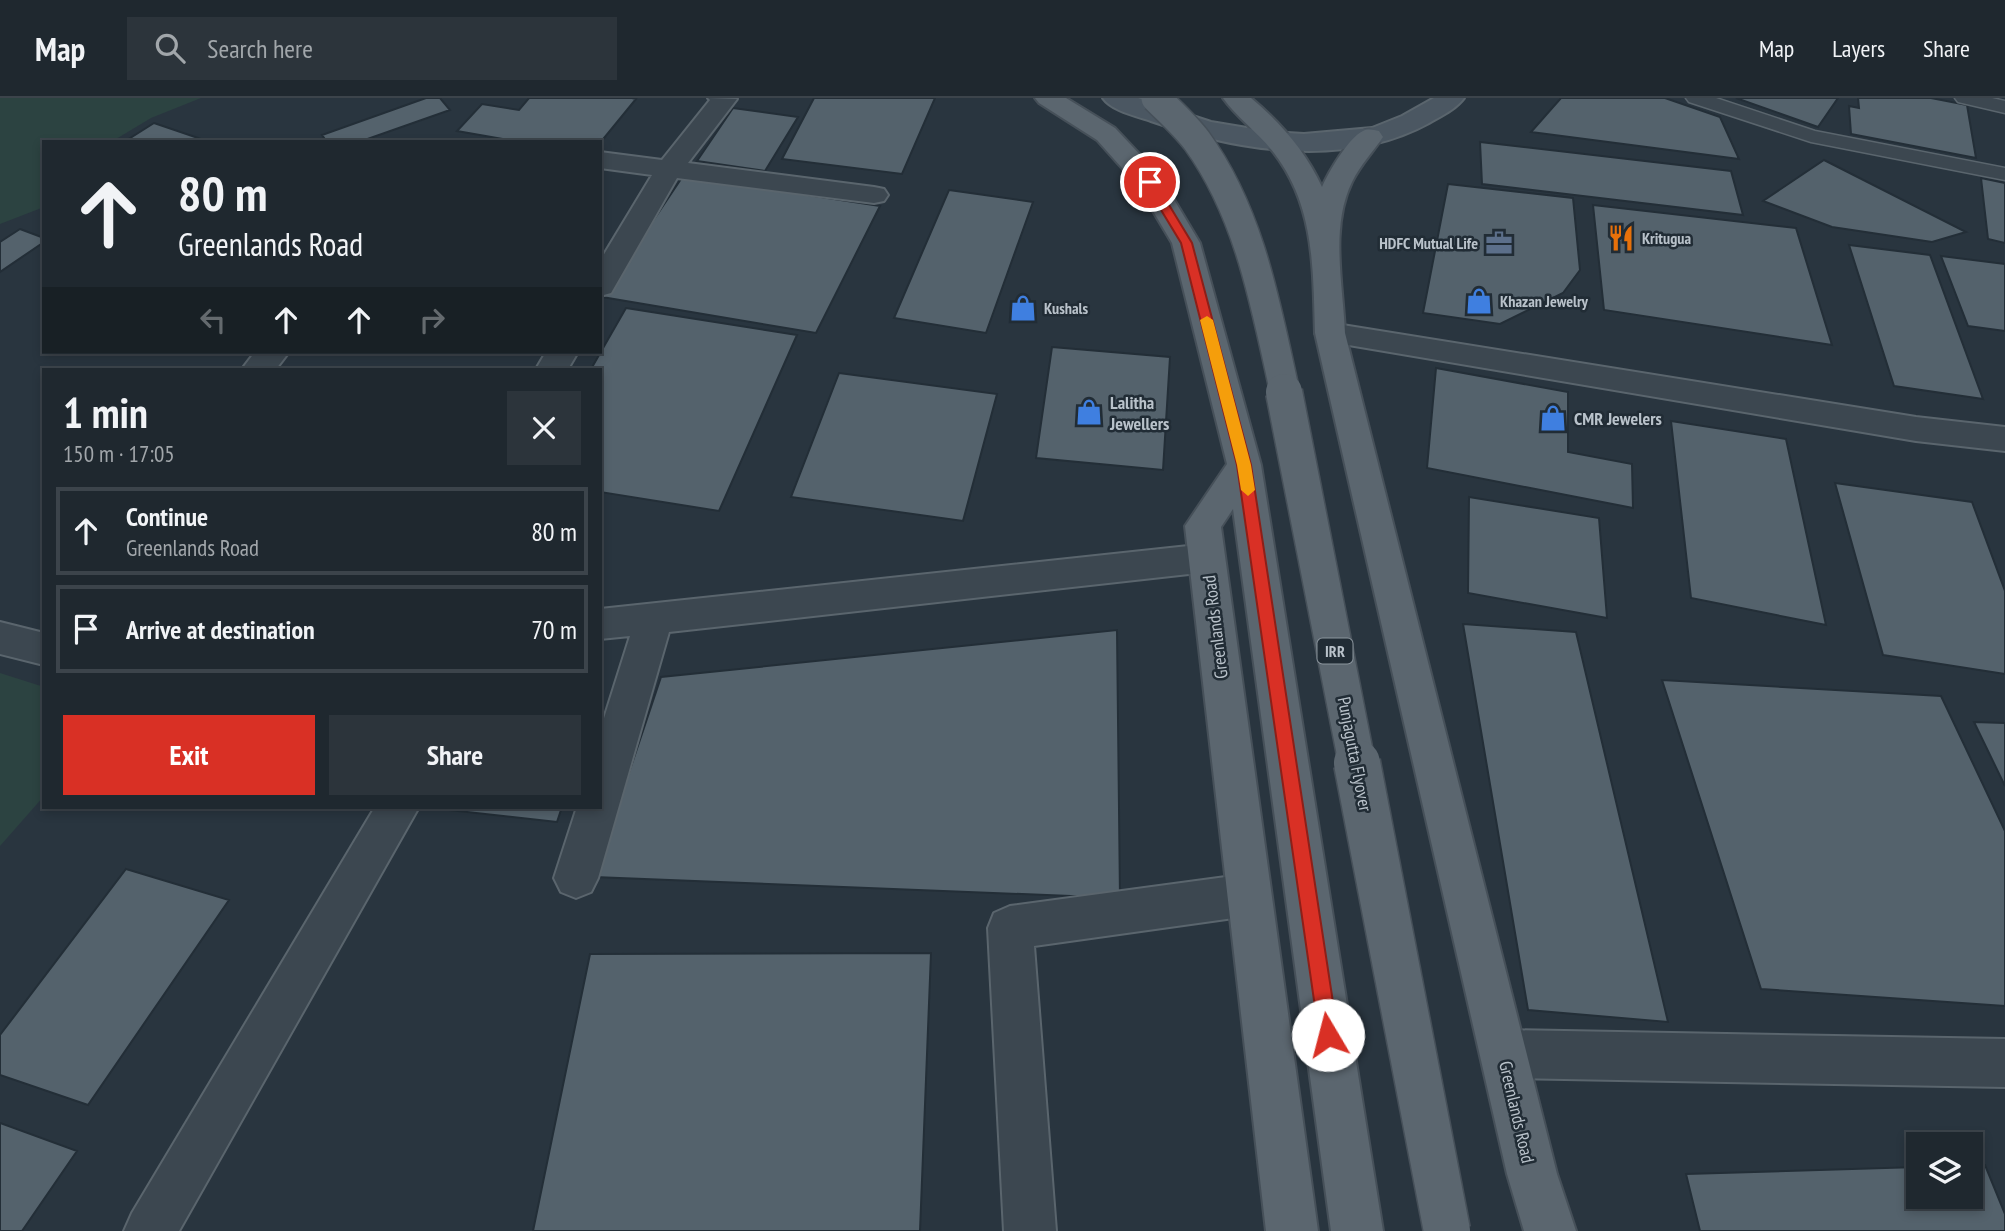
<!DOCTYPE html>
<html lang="en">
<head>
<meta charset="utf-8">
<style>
  :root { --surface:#1f282f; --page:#2c343b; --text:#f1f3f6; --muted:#a1a6aa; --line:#3c444b; --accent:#d93025 }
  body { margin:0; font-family:"PT Sans Narrow",sans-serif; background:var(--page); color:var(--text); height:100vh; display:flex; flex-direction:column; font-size:26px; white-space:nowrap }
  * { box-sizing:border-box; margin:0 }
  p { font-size:23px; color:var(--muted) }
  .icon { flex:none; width:38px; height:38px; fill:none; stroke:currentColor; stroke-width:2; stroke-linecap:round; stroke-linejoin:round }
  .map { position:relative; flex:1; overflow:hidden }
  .drawer { position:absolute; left:42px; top:270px; width:560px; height:441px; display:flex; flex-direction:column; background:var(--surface); border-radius:0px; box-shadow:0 4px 10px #0003,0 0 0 2px var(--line) }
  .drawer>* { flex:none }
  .hud { position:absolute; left:42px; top:42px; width:560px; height:214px; border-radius:0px; box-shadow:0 4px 10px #0003,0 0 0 2px var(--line); background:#1f282f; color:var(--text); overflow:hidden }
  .tools { position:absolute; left:1906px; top:1034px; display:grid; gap:14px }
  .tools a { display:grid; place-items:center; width:77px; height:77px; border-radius:0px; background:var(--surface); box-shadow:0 4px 10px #0003,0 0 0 2px var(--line); font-size:35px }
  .pin { position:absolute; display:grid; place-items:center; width:60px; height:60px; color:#fff; margin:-30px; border:4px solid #fff; border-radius:50%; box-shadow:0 2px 7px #0007 }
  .me { position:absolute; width:77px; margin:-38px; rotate:352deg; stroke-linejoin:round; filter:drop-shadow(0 0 5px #0008) }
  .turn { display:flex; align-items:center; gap:24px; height:147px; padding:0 21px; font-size:32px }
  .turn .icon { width:91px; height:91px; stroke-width:2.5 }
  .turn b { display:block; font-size:49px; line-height:60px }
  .lanes { display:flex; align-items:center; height:66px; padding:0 21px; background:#0003; justify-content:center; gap:35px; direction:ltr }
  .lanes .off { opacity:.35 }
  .round { display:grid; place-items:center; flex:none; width:74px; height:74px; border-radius:0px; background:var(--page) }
  .head { display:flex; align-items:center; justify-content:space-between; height:119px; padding:0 21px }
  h1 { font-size:42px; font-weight:700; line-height:52px }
  .action { display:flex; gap:14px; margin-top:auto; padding:14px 21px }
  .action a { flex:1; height:80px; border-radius:0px; background:var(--accent); color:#fff; font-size:28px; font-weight:700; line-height:80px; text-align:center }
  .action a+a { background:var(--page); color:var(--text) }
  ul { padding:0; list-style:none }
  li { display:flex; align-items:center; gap:21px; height:88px; margin:0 14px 10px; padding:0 7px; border:4px solid var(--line); border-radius:0px }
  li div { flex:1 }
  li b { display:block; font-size:26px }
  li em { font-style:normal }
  header { display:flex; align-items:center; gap:42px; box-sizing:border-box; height:98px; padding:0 35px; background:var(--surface); border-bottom:2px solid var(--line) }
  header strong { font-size:33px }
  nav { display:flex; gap:38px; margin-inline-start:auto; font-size:24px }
  .search { width:490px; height:63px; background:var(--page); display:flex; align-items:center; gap:18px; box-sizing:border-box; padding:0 24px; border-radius:0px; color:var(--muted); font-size:26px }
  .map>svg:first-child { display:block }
</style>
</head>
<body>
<header>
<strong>Map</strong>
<div class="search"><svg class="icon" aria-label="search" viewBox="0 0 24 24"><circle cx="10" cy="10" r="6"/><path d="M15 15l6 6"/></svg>Search here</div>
<nav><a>Map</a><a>Layers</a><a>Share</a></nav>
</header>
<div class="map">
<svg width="2005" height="1133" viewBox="0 0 2005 1133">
  <rect width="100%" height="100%" fill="#29353f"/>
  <path fill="#2c4341" d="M 0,0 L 201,0 L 151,20 L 111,44 L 44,44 L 44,109 L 0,126 Z
    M 0,575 L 44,589 L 44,698 L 0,748 Z"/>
  <path fill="#54626c" stroke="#232e37" stroke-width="2" d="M 426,0 L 440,0 L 450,12 L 359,44 L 327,44 L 322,37 Z
    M 529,0 L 632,0 L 636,1 L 600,45 L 520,44 L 457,33 L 482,6 L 519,12 Z
    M 814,0 L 935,0 L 902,76 L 782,61 Z
    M 1561,0 L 1665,0 L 1720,19 L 1739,61 L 1531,34 Z
    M 1736,0 L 1838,0 L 1818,29 Z
    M 1858,0 L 1931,0 L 1967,7 L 1976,60 L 1851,36 L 1849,8 L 1859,10 Z
    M 733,10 L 798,19 L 765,73 L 697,63 Z
    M 154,25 L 201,41 L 196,44 L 124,44 Z
    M 1480,44 L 1731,73 L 1743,117 L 1482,86 Z
    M 1824,62 L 1966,134 L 1932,144 L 1832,129 L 1763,103 Z
    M 683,78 L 880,108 L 816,235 L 602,199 Z
    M 1981,80 L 2005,85 L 2005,145 L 1988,141 Z
    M 1448,86 L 1573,100 L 1580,172 L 1563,195 L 1500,226 L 1423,215 Z
    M 949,92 L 1033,104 L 986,235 L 894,220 Z
    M 1593,107 L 1796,130 L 1832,247 L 1604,212 Z
    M 20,131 L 44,140 L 44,144 L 0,174 L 0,144 Z
    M 1849,147 L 1930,157 L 1983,301 L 1894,288 Z
    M 1941,158 L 2005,166 L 2005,233 L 1968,228 Z
    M 626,210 L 797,237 L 719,413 L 600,394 L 600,271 L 591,271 Z
    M 1052,249 L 1170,259 L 1163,372 L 1036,360 Z
    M 1436,270 L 1568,294 L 1568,354 L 1632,366 L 1633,410 L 1427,370 Z
    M 839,275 L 997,296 L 963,423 L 791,399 Z
    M 1671,323 L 1786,341 L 1826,527 L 1691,500 Z
    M 1835,385 L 1972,404 L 2005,493 L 2005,576 L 1883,557 Z
    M 1469,399 L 1599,420 L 1607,520 L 1468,495 Z
    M 1463,526 L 1576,534 L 1668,924 L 1528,912 Z
    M 1117,532 L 1120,800 L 594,779 L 661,579 Z
    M 1662,582 L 1941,598 L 2005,733 L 2005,908 L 1761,891 Z
    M 1974,624 L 2005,625 L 2005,688 Z
    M 441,709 L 562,709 L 557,724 L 440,711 Z
    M 126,771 L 229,802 L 88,1007 L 0,977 L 0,937 Z
    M 931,855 L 920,1133 L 533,1133 L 590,856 Z
    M 0,1025 L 77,1053 L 22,1133 L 0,1133 Z
    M 1970,1067 L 1985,1067 L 2005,1116 L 2005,1133 L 1700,1133 L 1686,1076 L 1918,1069 L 1918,1099 L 1970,1099 Z"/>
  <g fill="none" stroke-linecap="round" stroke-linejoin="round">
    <g stroke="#5a656d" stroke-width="3">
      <path id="lane" d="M 1686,0 L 1716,0 L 1815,33 L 2005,70 L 2005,82 L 1811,44 L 1689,4 Z
        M 1955,0 L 1992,0 L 2005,3 L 2005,15 L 1958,4 Z"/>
    </g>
    <g stroke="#5a656d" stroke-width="4">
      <path id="street" d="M 708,0 L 737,1 L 688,65 L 874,89 L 884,91 L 888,97 L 884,103 L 874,105 L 677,80 L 611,195 L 600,198 L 600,163 L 652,77 L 600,70 L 600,54 L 662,62 L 710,2 Z
        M 1330,225 L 1916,319 L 2005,329 L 2005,353 L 1916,343 L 1319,242 L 1315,235 L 1319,228 Z
        M 255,254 L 289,254 L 276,271 L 242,271 Z
        M 546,254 L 578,254 L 568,271 L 536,271 Z
        M 1207,446 L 1220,450 L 1225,460 L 1220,470 L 1207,474 L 669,534 L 598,780 L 591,794 L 576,800 L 561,794 L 554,780 L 577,709 L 600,709 L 600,633 L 630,538 L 600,541 L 600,511 Z
        M 0,524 L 44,535 L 44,567 L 0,556 Z
        M 375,709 L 419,709 L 179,1133 L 124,1133 L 132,1115 Z
        M 1248,776 L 1263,782 L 1270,797 L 1263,812 L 1248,818 L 1034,848 L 1056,1133 L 1004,1133 L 988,830 L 994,815 L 1010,808 Z
        M 1504,932 L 2005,941 L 2005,989 L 1504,980 L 1487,973 L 1480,956 L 1487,939 Z"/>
    </g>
    <g stroke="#5a656d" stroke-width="4">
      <path id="secondary" d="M 1103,0 L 1138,0 L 1211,24 L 1271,34 L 1304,36 L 1372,30 L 1402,18 L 1434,0 L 1464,0 C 1456,11 1441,18 1429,25 C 1345,71 1237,53 1151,23 C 1137,18 1112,13 1103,0 Z"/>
    </g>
    <g stroke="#465059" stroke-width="4">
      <path id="primary" d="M 1035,0 L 1066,0 L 1115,30 L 1160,78 L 1200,145 L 1261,367 L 1383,1133 L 1331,1133 L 1233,411 L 1221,429 L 1318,1133 L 1266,1133 L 1185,428 L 1227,366 L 1172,145 L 1138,88 L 1097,42 L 1039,5 Z
        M 1223,0 L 1251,0 C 1280,24 1306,54 1322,89 C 1328,75 1349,39 1363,33 C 1368,30 1374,32 1379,33 L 1383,39 C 1373,54 1360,67 1352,84 C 1330,129 1343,186 1345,235 L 1557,1076 L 1576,1133 L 1524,1133 L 1507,1076 L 1315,235 C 1313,172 1315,108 1274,55 C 1259,35 1237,20 1223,0 Z"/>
    </g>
    <use href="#lane" fill="#3c4750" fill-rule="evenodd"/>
    <use href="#street" fill="#3c4750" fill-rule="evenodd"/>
    <use href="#secondary" fill="#4b5762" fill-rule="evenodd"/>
    <use href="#primary" fill="#5b666f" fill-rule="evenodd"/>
    <g stroke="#465059" stroke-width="32" stroke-linecap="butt">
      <path id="primary-bridge-far2" d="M 1156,0 C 1170,14 1185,27 1197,43 C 1250,116 1266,209 1285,295"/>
    </g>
    <g stroke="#465059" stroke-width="39" stroke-linecap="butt">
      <path id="primary-bridge-far1" d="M 1284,294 L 1357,666"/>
    </g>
    <g stroke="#465059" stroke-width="49" stroke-linecap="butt">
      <path id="primary-bridge" d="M 1357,665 L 1447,1133"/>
    </g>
    <use href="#primary-bridge-far2" stroke="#5b666f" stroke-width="29"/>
    <use href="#primary-bridge-far1" stroke="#5b666f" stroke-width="36"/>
    <use href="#primary-bridge" stroke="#5b666f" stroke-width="46"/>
  </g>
  <path fill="#d93025" stroke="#8d1f18" stroke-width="2" d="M 1146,82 L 1154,82 L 1192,145 L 1251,367 L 1338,937 L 1335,944 L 1328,947 L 1322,944 L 1319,937 L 1237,367 L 1181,145 L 1144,84 Z"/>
  <path fill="#f59e0b" d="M 1207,218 L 1213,222 L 1251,367 L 1255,392 L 1248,398 L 1241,392 L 1237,367 L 1200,222 Z"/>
  <defs>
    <g id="restaurant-bare" transform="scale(2.1)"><path d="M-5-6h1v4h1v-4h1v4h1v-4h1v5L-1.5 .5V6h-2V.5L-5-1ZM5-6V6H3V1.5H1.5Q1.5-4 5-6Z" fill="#e8710a" stroke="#212c35" stroke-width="2.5" paint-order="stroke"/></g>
    <g id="office-bare" transform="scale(2.1)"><path d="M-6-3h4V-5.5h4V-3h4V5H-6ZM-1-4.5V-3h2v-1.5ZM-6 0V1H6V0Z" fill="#5c6f8a" stroke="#212c35" stroke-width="2.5" paint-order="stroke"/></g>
    <g id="shop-bare" transform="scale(2.1)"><path d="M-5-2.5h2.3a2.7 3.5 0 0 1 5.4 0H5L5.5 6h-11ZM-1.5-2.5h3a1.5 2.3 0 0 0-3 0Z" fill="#3f7fe0" stroke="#212c35" stroke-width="2.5" paint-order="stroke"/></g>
  </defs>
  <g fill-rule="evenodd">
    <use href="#restaurant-bare" x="1621" y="140"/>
    <use href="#office-bare" x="1499" y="145"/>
    <use href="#shop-bare" x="1479" y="203"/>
    <use href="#shop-bare" x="1023" y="210"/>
    <use href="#shop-bare" x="1089" y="314"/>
    <use href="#shop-bare" x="1553" y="320"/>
  </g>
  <g text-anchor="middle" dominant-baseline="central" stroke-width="5" stroke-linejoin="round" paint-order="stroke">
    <g font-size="16" font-weight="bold" fill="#b9c2ca" stroke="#212c35" text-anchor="start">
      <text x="1642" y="140">Kritugua</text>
      <text x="1478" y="145" text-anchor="end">HDFC Mutual Life</text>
      <text x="1500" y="203">Khazan Jewelry</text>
      <text x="1044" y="210">Kushals</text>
    </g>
    <rect fill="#212c35" stroke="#8b959d" stroke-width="2" x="1317.5" y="540.5" width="35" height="25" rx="5"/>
    <g font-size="16" font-weight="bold" fill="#b9c2ca">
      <text x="1335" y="553">IRR</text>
    </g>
    <g font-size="18" font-weight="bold" fill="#b9c2ca" stroke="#212c35" text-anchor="start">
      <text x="1110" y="304">Lalitha<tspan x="1110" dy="21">Jewellers</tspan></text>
      <text x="1574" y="320">CMR Jewelers</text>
    </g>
    <g font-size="18" fill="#b9c2ca" stroke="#212c35">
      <text transform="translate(1215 529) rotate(-97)">Greenlands Road</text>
      <text transform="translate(1355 656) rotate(79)">Punjagutta Flyover</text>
      <text transform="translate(1517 1014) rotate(77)">Greenlands Road</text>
    </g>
  </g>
</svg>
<div class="tools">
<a><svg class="icon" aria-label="layers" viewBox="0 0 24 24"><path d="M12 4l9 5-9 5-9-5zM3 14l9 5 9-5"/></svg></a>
</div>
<div class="pin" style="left:1150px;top:84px;background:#d93025"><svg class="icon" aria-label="arrive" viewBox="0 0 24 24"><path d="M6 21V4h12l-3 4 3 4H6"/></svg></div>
<svg class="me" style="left:1328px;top:937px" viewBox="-20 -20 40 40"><circle r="19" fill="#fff"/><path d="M0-13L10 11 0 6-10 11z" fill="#d93025"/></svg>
<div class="hud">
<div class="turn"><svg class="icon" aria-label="ahead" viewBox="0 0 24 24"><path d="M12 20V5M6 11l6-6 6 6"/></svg><div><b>80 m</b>Greenlands Road</div></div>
<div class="lanes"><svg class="icon off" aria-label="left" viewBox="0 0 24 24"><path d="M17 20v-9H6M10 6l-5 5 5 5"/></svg><svg class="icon" aria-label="ahead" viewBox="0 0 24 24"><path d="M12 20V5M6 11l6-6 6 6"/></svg><svg class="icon" aria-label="ahead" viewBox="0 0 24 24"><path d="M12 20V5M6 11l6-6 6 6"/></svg><svg class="icon off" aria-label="right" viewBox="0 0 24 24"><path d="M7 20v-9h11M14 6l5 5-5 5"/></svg></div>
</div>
<section class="drawer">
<div class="head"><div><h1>1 min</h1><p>150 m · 17:05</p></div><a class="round"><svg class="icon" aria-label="close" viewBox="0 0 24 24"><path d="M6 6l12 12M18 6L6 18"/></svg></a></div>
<ul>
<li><svg class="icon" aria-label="ahead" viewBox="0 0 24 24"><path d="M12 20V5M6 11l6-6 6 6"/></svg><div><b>Continue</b><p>Greenlands Road</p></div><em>80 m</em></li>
<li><svg class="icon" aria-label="arrive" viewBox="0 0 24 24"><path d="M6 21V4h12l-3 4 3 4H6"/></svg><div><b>Arrive at destination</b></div><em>70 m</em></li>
</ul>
<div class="action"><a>Exit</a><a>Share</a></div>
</section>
</div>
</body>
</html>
